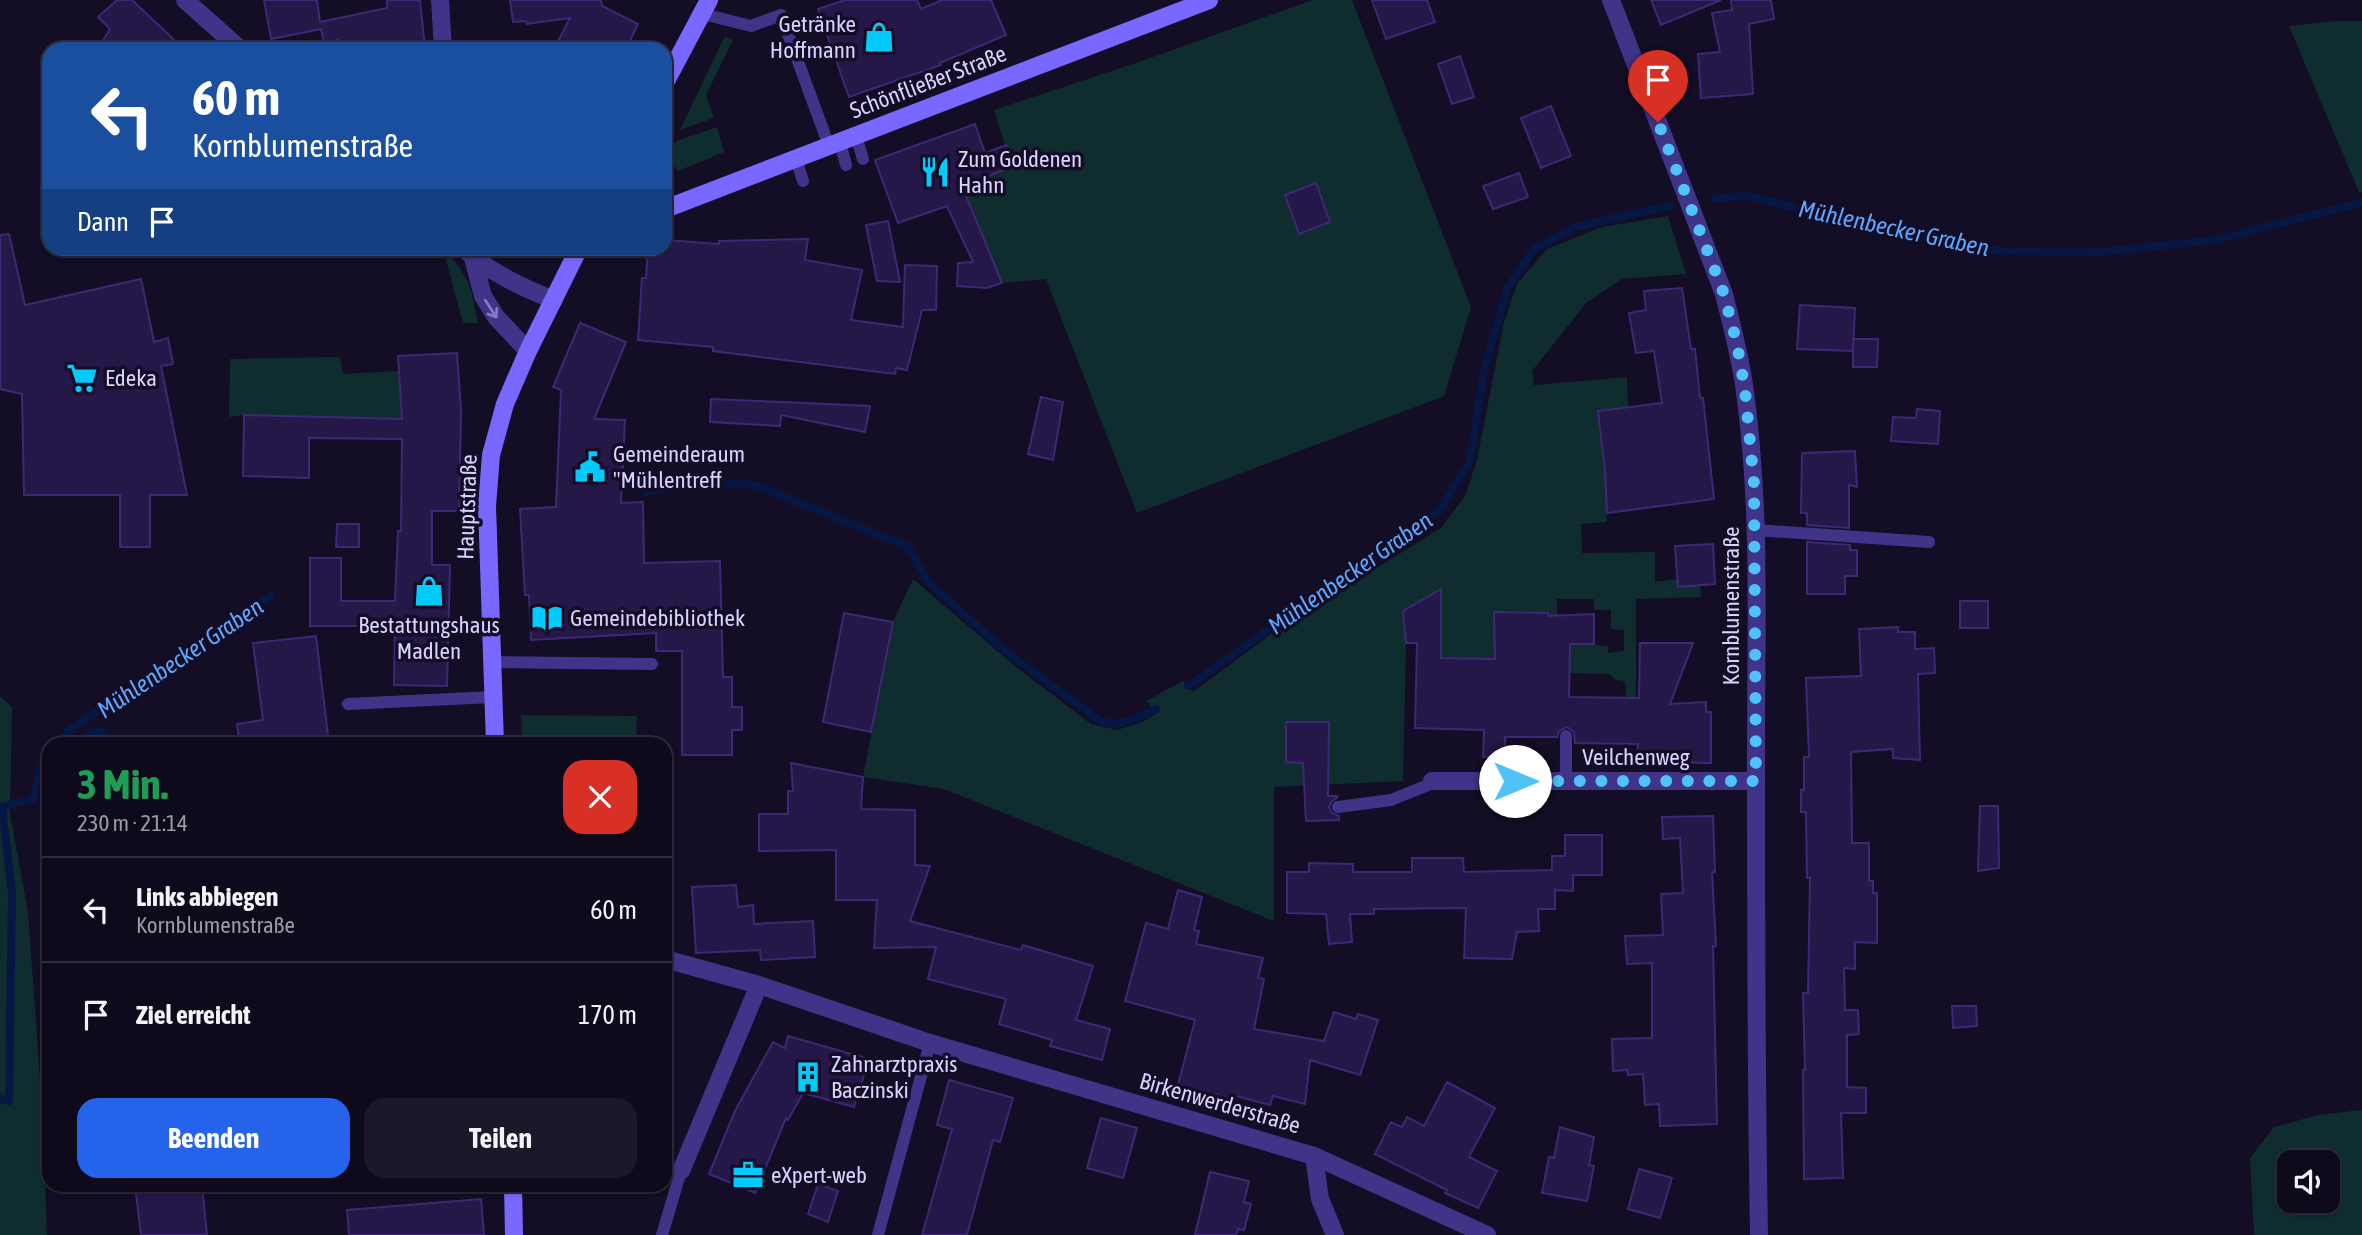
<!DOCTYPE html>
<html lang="de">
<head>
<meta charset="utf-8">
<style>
  :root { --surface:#0e0a1c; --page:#1c1829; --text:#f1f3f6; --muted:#9b9aa3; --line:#2e2b3b; --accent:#2563eb }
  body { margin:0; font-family:"Asap Condensed",sans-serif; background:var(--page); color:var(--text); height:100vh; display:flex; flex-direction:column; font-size:26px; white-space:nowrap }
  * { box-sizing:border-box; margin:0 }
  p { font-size:23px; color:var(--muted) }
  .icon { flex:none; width:38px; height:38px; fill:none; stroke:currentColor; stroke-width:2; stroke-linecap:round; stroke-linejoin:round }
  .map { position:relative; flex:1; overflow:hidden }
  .drawer { position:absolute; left:42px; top:737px; width:630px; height:455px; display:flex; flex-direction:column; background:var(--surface); border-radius:21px; box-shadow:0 2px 5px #0004,0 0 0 2px var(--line) }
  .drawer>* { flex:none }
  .top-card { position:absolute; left:42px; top:42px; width:630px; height:214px; border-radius:21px; box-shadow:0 2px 5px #0004,0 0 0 2px var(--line); background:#1a4fa0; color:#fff; overflow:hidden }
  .fabs { position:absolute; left:2277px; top:1150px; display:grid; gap:14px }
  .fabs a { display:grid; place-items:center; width:63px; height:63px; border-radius:14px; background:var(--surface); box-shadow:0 2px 5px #0004,0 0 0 2px var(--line); font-size:35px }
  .pin { position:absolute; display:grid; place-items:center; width:60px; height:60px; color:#fff; margin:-72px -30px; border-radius:50% 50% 50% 0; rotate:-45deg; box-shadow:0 0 7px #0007 }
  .pin .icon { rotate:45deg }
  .me { position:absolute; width:77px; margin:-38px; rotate:90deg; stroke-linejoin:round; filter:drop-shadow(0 0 5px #0008) }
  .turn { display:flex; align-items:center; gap:24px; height:147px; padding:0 35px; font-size:32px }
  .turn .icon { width:91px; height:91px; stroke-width:2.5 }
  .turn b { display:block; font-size:49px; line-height:60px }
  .then { display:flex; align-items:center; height:66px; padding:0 35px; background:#0003; gap:14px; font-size:26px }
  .round { display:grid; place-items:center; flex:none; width:74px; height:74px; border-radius:21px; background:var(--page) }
  .head { display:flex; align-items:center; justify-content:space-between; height:119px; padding:0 35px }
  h1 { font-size:42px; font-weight:700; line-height:52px; color:#1e9e55 }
  .button { display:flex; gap:14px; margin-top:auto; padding:14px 35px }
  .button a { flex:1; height:80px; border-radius:21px; background:var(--accent); color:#fff; font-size:28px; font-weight:700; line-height:80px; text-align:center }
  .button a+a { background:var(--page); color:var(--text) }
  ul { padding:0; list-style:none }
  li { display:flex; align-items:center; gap:21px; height:105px; padding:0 35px; border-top:2px solid var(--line) }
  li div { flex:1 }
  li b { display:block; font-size:26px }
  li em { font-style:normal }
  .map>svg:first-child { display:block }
</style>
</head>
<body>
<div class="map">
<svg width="2362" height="1235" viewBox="0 0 2362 1235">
  <rect width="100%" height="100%" fill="#130d25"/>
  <path fill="#0f2d2f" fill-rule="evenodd" d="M 1313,0 L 1352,0 L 1471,307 L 1444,396 L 1137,513 L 1046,279 L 1002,283 L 961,183 L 1012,167 L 994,110 L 1133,64 Z
    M 2336,21 L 2362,21 L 2362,192 L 2359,192 L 2289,26 Z
    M 725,36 L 733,40 L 706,95 L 714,118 L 680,130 Z
    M 717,127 L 724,152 L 678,171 L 669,158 L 676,141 Z
    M 1668,216 L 1686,274 L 1622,279 L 1586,303 L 1532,371 L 1534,385 L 1627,377 L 1628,407 L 1605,466 L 1607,522 L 1581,524 L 1582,553 L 1655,552 L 1655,582 L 1677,579 L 1678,587 L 1700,585 L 1701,597 L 1636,599 L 1636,701 L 1627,703 L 1625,681 L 1616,680 L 1609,674 L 1569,673 L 1570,644 L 1608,646 L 1608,653 L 1624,651 L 1624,630 L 1611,629 L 1611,610 L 1594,610 L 1594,599 L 1557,599 L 1558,673 L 1429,657 L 1441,641 L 1441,589 L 1404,611 L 1406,643 L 1403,781 L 1274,787 L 1274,921 L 944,789 L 863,777 L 893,622 L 913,579 L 1016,667 L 1091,724 L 1117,730 L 1142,722 L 1158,713 L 1146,701 L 1183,681 L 1193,692 L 1278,629 L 1441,528 L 1465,496 L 1477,460 L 1504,322 L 1517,284 L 1547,249 L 1602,227 Z
    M 446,252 C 470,277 472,290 478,323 L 463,323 L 444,253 Z
    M 340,357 L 343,374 L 399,371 L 400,381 L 413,419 L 244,415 L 229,417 L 230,359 Z
    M 0,696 L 12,707 L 10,814 L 28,912 L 42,1105 L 47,1235 L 0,1235 Z
    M 521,715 L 637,716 L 636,744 L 522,744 Z
    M 2362,1110 L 2362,1235 L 2254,1235 L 2250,1158 L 2274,1127 L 2318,1115 ZM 2289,1162 L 2328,1162 L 2328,1200 L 2289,1200 Z"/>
  <path fill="#061744" d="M 99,726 L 121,744 L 70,744 L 93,727 Z"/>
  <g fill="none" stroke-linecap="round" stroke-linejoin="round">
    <path stroke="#061744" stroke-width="8" d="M 1715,199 L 1747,195 L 1872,229 L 1999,251 L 2099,252 L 2217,240 L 2362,202
      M 647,492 L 704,482 L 756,485 L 908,547 L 929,583 L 1009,654 L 1102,722 C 1124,727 1137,718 1156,709
      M 1188,686 L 1440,510 L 1470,460 L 1484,370 L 1508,287 L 1534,249 L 1575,227 L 1669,206
      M 54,744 L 79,723 L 168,668 L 233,618 L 271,596
      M 0,1099 L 9,1101 L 12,893 L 2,807 L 33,799 L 40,769 L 49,751"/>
  </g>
  <path fill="#251747" stroke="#3e2875" stroke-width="2" d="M 117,0 L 132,0 L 184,49 L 98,49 L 110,29 L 98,17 Z
    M 264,0 L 317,0 L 320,22 L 387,8 L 387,0 L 420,0 L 425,49 L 340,49 L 338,40 L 324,43 L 321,29 L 271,39 Z
    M 510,0 L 601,0 L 602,6 L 638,24 L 626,49 L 554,49 L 570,18 L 527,24 L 526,21 L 513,22 Z
    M 845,0 L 917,0 L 921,9 L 942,0 L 991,0 L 1006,35 L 940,63 L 941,65 L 849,97 L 818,9 Z
    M 1372,0 L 1427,0 L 1435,22 L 1386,39 Z
    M 1651,0 L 1721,0 L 1661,25 Z
    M 1731,0 L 1771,0 L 1774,19 L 1749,24 L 1753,94 L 1701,98 L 1698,54 L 1720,52 L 1712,13 L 1732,10 Z
    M 1460,56 L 1474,97 L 1452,104 L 1438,64 Z
    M 1551,106 L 1571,156 L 1541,168 L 1521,118 Z
    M 975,124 L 985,153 L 1006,145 L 1012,167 L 962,186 L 1002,283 L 987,288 L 957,286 L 958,263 L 973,262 L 947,206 L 898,223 L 875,160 Z
    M 1519,173 L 1528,197 L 1493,209 L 1483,186 Z
    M 1316,183 L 1330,222 L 1299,234 L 1285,195 Z
    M 888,221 L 900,282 L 877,281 L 866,225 Z
    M 9,234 L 25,305 L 141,279 L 154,342 L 168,338 L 173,364 L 161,366 L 187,495 L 150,495 L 150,547 L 120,547 L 120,495 L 24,495 L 22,394 L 0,389 L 0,235 Z
    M 808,239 L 805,260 L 862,270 L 851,320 L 903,327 L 905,265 L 937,266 L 936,310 L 922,310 L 907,370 L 896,368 L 895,374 L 713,351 L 713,347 L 638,340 L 642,278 L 646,278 L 648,248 L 665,248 L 667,240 L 719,244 L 719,241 Z
    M 1682,288 L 1691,349 L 1695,349 L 1700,398 L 1703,398 L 1714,499 L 1607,513 L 1605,471 L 1598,411 L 1662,403 L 1654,351 L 1636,353 L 1629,313 L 1646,310 L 1644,291 Z
    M 1800,305 L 1855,308 L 1853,351 L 1797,349 Z
    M 580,323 L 626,342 L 594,419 L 625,420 L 621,503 L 643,502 L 644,563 L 720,561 L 723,677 L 732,677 L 732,707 L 742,707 L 742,730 L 732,730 L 732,755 L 682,755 L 682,651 L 656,651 L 656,633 L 531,640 L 529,595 L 525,595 L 520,509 L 556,507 L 561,390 L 553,387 Z
    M 1853,339 L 1878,339 L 1877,367 L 1853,367 Z
    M 457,353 L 461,411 L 459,511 L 432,511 L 432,565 L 450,565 L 447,686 L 394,685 L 395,626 L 310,626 L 310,558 L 341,558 L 341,601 L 395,601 L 398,531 L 401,531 L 402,439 L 309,438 L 309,478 L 243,476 L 244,415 L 402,419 L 398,356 Z
    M 1041,397 L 1063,402 L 1053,460 L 1028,454 Z
    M 711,399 L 782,402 L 870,406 L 865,432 L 781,415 L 780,426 L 710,422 Z
    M 1917,409 L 1940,411 L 1938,444 L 1891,441 L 1893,417 L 1916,418 Z
    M 1855,451 L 1857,487 L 1849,485 L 1849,528 L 1807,525 L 1807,513 L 1801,513 L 1802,453 Z
    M 337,524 L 359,524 L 359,547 L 336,547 Z
    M 1807,542 L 1850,545 L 1850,550 L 1857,550 L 1857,576 L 1845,576 L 1845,594 L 1807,594 Z
    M 1713,544 L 1715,584 L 1678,587 L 1675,546 Z
    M 1441,589 L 1441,658 L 1495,659 L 1494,612 L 1548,613 L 1548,616 L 1594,614 L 1594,644 L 1570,644 L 1569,697 L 1639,698 L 1640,643 L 1693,643 L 1670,704 L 1706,702 L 1706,712 L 1711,712 L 1711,763 L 1637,762 L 1638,744 L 1575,743 L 1574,732 L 1567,727 L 1559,731 L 1557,737 L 1505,737 L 1505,757 L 1483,757 L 1484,730 L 1415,728 L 1417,643 L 1406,643 L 1403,611 Z
    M 1960,601 L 1988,601 L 1988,628 L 1960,628 Z
    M 844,613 L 893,622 L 871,732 L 823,722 Z
    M 1898,627 L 1898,632 L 1915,632 L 1915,649 L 1934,648 L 1935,673 L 1918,674 L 1920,760 L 1893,758 L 1893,749 L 1851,752 L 1852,843 L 1869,843 L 1869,881 L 1873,881 L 1873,893 L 1877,893 L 1877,943 L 1855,942 L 1855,969 L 1844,968 L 1845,1010 L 1858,1010 L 1859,1034 L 1847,1035 L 1847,1087 L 1866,1088 L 1866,1113 L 1841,1113 L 1843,1178 L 1804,1179 L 1803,1070 L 1805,1070 L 1803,993 L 1808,993 L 1810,878 L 1807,878 L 1806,812 L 1801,812 L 1801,790 L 1804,790 L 1804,757 L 1809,757 L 1806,678 L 1861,676 L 1859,629 Z
    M 316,636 L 329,744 L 240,744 L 237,724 L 263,720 L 253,643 Z
    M 1286,722 L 1329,722 L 1328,796 L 1337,796 L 1337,798 L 1332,801 L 1329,807 L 1332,813 L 1339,816 L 1339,820 L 1306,821 L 1303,763 L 1286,762 Z
    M 791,763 L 863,777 L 861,809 L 915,810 L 915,865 L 930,866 L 910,921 L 1021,950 L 1023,945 L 1093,966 L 1076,1020 L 1110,1029 L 1102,1060 L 1050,1046 L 1052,1040 L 999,1024 L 1006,999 L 928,979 L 936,947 L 874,948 L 877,900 L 836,900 L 836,850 L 759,851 L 759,814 L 788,814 L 788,791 L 793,791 Z
    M 1980,806 L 1998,806 L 1999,868 L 1978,871 Z
    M 1713,816 L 1715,872 L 1712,872 L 1716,946 L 1713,946 L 1717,1124 L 1660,1126 L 1659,1104 L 1645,1105 L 1643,1074 L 1628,1075 L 1627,1070 L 1613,1071 L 1612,1039 L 1652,1038 L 1652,963 L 1627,964 L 1625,936 L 1663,935 L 1661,894 L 1683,893 L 1680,838 L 1663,839 L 1662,817 Z
    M 1565,835 L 1602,835 L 1602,875 L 1573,875 L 1573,891 L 1555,890 L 1555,909 L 1538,909 L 1539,931 L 1517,932 L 1512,959 L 1464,958 L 1466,908 L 1374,909 L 1374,914 L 1350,914 L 1352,942 L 1329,944 L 1326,914 L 1287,913 L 1287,872 L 1309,872 L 1309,863 L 1353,864 L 1353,872 L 1412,872 L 1412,858 L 1463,858 L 1464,872 L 1552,870 L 1552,856 L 1565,856 Z
    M 736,885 L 738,907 L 753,905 L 754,924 L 813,921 L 815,957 L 761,960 L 760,950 L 696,953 L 692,887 Z
    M 1178,890 L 1202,897 L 1194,930 L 1199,931 L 1196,944 L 1263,958 L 1258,978 L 1264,979 L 1254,1029 L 1324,1041 L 1334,1012 L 1356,1019 L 1358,1014 L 1378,1020 L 1360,1075 L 1310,1060 L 1305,1104 L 1273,1096 L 1270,1105 L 1236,1096 L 1235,1100 L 1178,1085 L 1195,1020 L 1125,1001 L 1146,923 L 1168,929 Z
    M 1952,1006 L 1976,1006 L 1977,1026 L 1953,1028 Z
    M 788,1036 L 869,1059 L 854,1107 L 803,1093 L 788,1120 L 786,1118 L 755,1193 L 709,1174 L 735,1111 L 773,1042 L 785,1048 Z
    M 949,1080 L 1013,1098 L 1000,1142 L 993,1140 L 967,1235 L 922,1235 L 952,1129 L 937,1125 Z
    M 1447,1082 L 1495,1108 L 1469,1157 L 1497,1171 L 1478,1208 L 1445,1193 L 1447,1190 L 1375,1154 L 1391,1122 L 1402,1127 L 1407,1117 L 1424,1126 Z
    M 1101,1118 L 1137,1128 L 1123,1178 L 1087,1168 Z
    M 1560,1127 L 1594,1137 L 1589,1165 L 1594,1166 L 1587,1201 L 1542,1193 L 1549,1157 L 1554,1158 Z
    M 1639,1169 L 1672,1178 L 1660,1218 L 1628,1209 Z
    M 1210,1172 L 1249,1181 L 1244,1202 L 1251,1204 L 1244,1230 L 1238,1229 L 1236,1235 L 1195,1235 Z
    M 818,1184 L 838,1191 L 828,1222 L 808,1214 Z
    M 135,1185 L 202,1185 L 207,1235 L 141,1235 Z
    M 481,1199 L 484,1235 L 349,1235 L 347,1210 Z"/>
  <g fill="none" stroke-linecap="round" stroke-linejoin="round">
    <path stroke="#3f3487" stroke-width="12" d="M 703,14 L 751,26 L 781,15 L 829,146
      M 856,136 L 863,159
      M 840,142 L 846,165
      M 796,159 L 803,181
      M 1755,530 L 1929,542
      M 492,662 L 652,664
      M 348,704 L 493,697
      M 1566,781 L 1566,736
      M 1338,807 L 1391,800 L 1438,781
      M 662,1235 L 681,1171
      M 878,1235 L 930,1043"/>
    <path stroke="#3f3487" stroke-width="18" d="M 185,0 L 240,49
      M 440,0 L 443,49
      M 1611,0 L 1724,294 C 1732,327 1741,359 1745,392 C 1761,510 1756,629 1756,747 C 1756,910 1756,1072 1759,1235
      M 463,248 C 489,272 521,287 554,300
      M 473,258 L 483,296 L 496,317 L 528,351
      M 1432,781 L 1756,781
      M 665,959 L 759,985 L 930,1043 L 1314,1156 L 1487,1235
      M 1314,1156 L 1320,1199 L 1335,1235
      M 681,1171 L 759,985"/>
    <path stroke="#7968ff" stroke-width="18" d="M 665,83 L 709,0
      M 665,209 L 1209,0
      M 495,744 L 487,506 L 491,455 L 505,404 L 528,351 L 579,248
      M 513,1185 L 514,1235"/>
  </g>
  <defs><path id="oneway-shaft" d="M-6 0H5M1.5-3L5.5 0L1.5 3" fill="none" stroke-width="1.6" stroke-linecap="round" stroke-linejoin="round" transform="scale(1.75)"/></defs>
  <use stroke="#857bbd" href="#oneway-shaft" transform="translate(491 309) rotate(57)"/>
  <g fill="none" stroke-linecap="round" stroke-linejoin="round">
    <path stroke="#4fc3f7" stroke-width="12" stroke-dasharray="0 21.6" d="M 1515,781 L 1756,781 L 1754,484 L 1745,390 L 1737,344 L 1724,294 L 1658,122"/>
  </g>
  <defs>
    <g id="shop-bare" transform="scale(2.415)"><path d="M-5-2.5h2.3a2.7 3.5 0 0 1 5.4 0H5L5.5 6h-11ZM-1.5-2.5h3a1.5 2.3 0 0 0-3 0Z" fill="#00cbfc" stroke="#130d25" stroke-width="2.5" paint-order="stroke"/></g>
    <g id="restaurant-bare" transform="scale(2.415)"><path d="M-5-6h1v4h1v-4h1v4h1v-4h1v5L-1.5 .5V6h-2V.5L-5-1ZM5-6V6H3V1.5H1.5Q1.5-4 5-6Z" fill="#00cbfc" stroke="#130d25" stroke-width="2.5" paint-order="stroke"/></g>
    <g id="supermarket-bare" transform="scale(2.415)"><path d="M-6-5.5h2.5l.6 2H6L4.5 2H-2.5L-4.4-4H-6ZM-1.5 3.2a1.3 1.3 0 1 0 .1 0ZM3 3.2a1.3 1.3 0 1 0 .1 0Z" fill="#00cbfc" stroke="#130d25" stroke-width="2.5" paint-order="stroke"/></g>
    <g id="civic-bare" transform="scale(2.415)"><path d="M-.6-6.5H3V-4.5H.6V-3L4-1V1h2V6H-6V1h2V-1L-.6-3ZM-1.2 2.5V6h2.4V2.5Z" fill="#00cbfc" stroke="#130d25" stroke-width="2.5" paint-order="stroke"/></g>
    <g id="library-bare" transform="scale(2.415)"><path d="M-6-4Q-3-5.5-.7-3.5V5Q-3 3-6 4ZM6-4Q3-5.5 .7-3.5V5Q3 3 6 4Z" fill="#00cbfc" stroke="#130d25" stroke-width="2.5" paint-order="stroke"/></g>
    <g id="building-bare" transform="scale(2.415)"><path d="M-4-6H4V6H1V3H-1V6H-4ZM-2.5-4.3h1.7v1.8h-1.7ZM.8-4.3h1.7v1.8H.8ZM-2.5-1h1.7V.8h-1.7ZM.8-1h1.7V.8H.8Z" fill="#00cbfc" stroke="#130d25" stroke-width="2.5" paint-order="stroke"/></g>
    <g id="office-bare" transform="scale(2.415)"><path d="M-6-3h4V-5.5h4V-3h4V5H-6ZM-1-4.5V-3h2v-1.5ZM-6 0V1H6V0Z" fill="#00cbfc" stroke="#130d25" stroke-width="2.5" paint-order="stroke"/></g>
  </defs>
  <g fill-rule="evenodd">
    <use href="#shop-bare" x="879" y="37"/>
    <use href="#restaurant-bare" x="935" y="172"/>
    <use href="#supermarket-bare" x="82" y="378"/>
    <use href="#civic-bare" x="590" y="467"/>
    <use href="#shop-bare" x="429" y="591"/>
    <use href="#library-bare" x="547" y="618"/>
    <use href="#building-bare" x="808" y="1077"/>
    <use href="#office-bare" x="748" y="1175"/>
  </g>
  <g text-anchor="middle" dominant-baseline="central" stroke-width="7" stroke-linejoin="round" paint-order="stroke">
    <g font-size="23" fill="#dad1ff" stroke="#130d25" text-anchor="start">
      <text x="856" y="24" text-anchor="end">Getränke<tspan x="856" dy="26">Hoffmann</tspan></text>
      <text x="958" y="159">Zum Goldenen<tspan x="958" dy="26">Hahn</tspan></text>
      <text x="105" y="378">Edeka</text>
      <text x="613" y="454">Gemeinderaum<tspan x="613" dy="26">"Mühlentreff</tspan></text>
      <text x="570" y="618">Gemeindebibliothek</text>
      <text x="429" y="625" text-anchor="middle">Bestattungshaus<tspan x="429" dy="26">Madlen</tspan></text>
      <text x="831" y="1064">Zahnarztpraxis<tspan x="831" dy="26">Baczinski</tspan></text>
      <text x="771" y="1175">eXpert-web</text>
    </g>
    <g font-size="23" fill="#dad1ff" stroke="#130d25">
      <text transform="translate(928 82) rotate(-21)">Schönfließer Straße</text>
      <text transform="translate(467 507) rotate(-88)">Hauptstraße</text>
      <text transform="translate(1731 606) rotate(-90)">Kornblumenstraße</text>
      <text x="1636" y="757">Veilchenweg</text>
      <text transform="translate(1220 1103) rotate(16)">Birkenwerderstraße</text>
    </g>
    <g font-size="24" font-style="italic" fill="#5fa6ff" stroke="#130d25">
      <text transform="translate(1894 228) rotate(12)">Mühlenbecker Graben</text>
      <text transform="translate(1350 573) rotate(-35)">Mühlenbecker Graben</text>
      <text transform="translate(180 658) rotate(-34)">Mühlenbecker Graben</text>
    </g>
  </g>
</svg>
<div class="fabs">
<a><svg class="icon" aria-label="sound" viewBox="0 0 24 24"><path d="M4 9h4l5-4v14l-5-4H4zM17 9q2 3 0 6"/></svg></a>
</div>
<div class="pin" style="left:1658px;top:122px;background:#d93025"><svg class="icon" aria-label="arrive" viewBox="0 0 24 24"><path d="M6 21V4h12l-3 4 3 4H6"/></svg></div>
<svg class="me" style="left:1515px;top:781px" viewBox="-20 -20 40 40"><circle r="19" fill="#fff"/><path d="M0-13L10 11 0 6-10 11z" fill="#4fc3f7"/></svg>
<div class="top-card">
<div class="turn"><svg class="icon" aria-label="left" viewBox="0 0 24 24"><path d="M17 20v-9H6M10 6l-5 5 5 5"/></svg><div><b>60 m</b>Kornblumenstraße</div></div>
<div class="then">Dann<svg class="icon" aria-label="arrive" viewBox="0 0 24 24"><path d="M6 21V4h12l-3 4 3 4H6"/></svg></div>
</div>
<section class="drawer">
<div class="head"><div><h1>3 Min.</h1><p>230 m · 21:14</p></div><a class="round" style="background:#d93025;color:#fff"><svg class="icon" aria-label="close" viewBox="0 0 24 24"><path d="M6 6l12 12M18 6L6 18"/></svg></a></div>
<ul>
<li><svg class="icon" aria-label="left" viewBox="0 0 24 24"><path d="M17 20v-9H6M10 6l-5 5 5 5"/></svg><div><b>Links abbiegen</b><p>Kornblumenstraße</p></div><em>60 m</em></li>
<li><svg class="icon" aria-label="arrive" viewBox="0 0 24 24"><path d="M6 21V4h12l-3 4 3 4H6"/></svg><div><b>Ziel erreicht</b></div><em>170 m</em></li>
</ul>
<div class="button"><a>Beenden</a><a>Teilen</a></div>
</section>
</div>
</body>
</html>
